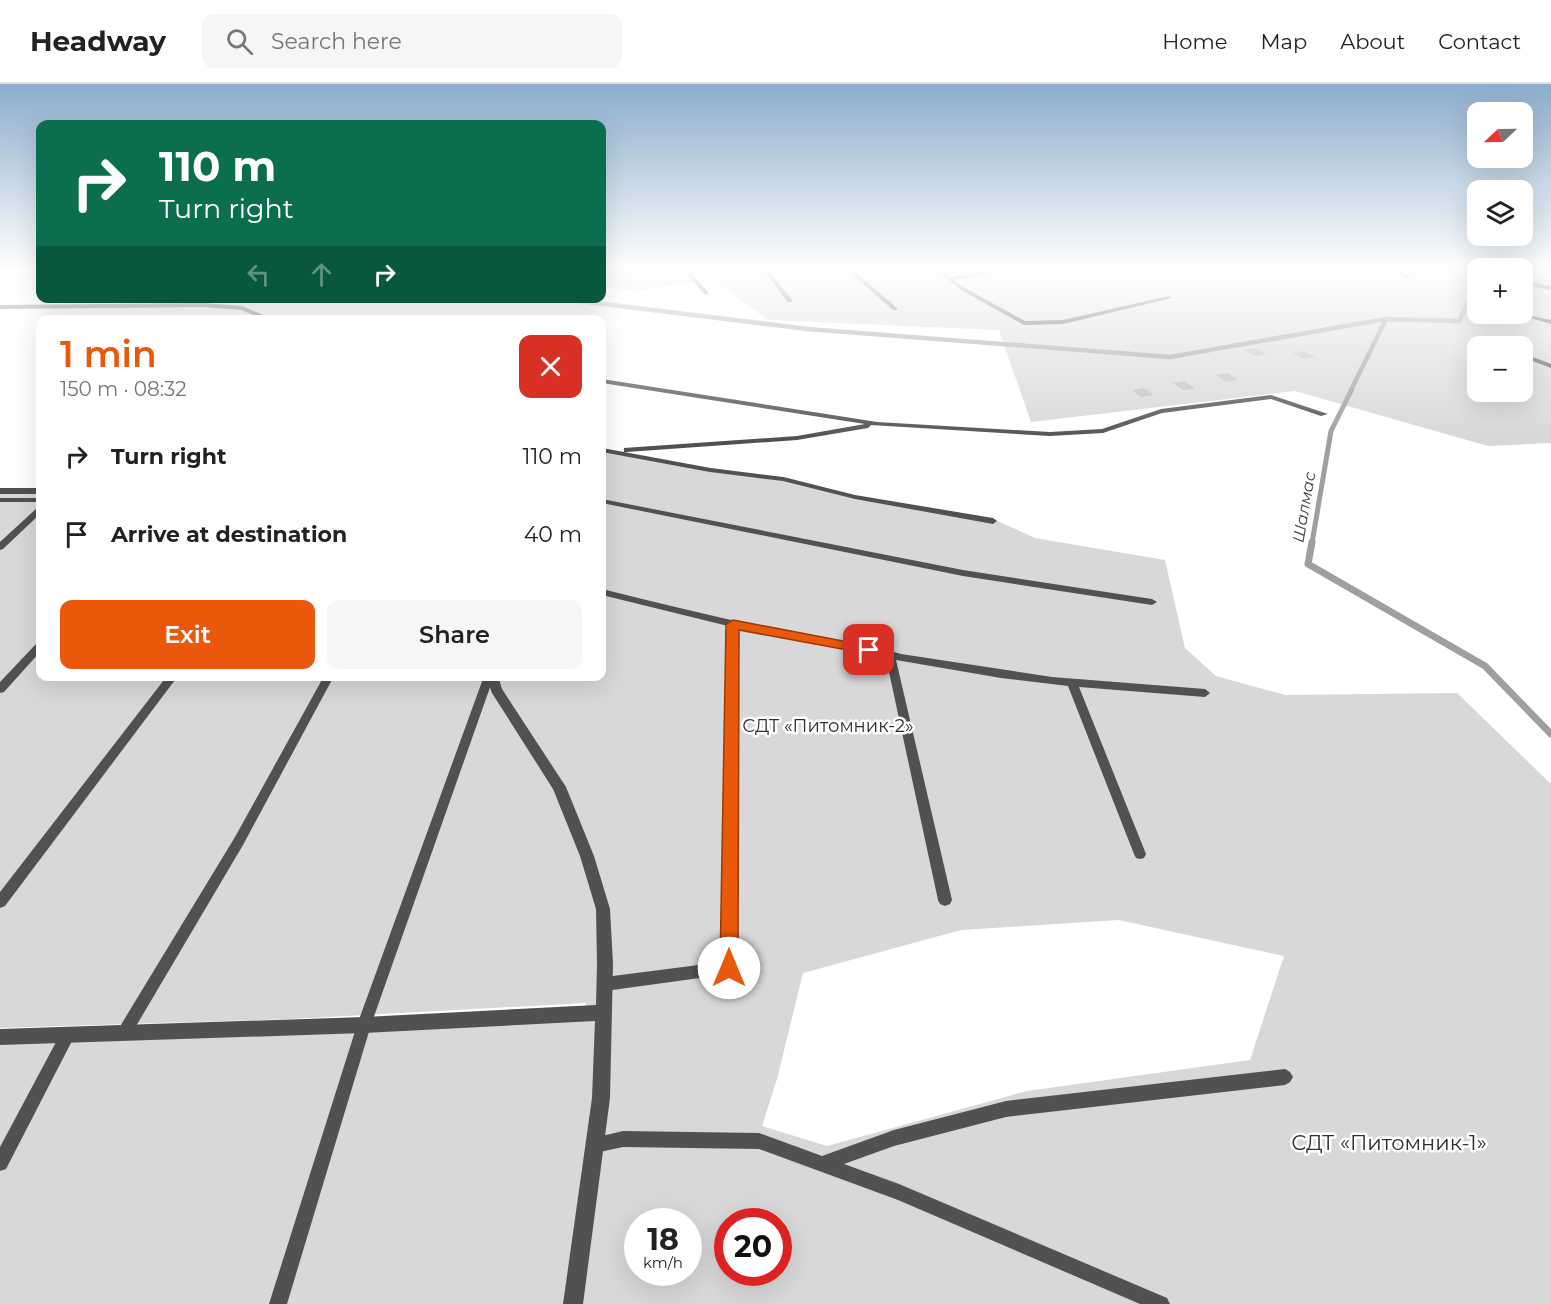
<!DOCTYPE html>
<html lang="en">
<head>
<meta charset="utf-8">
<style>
  :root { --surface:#fff; --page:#f6f6f6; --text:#222; --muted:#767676; --line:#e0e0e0; --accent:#ea580c }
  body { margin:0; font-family:Montserrat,sans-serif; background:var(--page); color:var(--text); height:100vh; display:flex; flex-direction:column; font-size:22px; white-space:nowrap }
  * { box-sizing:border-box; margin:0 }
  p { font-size:20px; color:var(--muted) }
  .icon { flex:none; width:33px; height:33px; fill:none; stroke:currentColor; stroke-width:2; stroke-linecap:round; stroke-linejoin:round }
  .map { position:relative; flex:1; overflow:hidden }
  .panel { position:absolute; left:36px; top:231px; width:570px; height:366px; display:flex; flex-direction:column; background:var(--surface); border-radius:12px; box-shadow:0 6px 24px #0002 }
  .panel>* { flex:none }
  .banner { position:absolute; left:36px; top:36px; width:570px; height:183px; border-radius:12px; box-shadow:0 6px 24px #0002; background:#0b6e4f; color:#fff; overflow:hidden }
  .needle { width:39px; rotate:248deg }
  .controls { position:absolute; left:1467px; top:18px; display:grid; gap:12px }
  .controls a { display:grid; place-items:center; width:66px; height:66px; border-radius:12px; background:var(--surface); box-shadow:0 6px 24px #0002; font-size:30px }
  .speed { position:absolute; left:624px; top:1124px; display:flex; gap:12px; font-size:30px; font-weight:700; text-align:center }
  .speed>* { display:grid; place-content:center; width:78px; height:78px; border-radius:50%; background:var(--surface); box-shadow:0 6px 24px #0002; line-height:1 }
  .speed small { font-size:15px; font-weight:400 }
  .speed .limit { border:9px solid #d22; background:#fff; color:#111 }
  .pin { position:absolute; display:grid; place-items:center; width:51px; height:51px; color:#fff; margin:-26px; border-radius:12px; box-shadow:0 3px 9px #0006 }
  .me { position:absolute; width:66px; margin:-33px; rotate:0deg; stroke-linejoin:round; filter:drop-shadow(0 0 4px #0008) }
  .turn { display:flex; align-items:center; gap:21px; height:126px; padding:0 24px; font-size:27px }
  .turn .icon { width:78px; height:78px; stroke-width:2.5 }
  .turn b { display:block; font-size:42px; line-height:51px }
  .lanes { display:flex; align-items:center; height:57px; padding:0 24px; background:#0003; justify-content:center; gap:30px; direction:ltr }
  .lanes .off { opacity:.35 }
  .round { display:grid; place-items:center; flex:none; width:63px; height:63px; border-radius:12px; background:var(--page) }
  .headline { display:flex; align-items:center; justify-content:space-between; height:102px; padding:0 24px }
  h1 { font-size:36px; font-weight:600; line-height:45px; color:var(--accent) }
  .cta { display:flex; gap:12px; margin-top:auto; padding:12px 24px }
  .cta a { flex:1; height:69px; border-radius:12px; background:var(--accent); color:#fff; font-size:24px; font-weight:600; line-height:69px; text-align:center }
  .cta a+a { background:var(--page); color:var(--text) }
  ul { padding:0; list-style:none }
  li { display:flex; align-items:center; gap:18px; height:78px; padding:0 24px }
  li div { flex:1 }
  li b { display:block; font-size:22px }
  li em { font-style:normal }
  header { display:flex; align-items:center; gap:36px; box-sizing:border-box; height:84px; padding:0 30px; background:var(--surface); border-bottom:2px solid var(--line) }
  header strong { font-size:28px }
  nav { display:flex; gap:33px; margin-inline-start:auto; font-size:21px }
  .search { width:420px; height:54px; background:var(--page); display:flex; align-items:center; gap:15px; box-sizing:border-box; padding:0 21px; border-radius:12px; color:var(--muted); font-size:22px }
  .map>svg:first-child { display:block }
</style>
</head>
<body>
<header>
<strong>Headway</strong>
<div class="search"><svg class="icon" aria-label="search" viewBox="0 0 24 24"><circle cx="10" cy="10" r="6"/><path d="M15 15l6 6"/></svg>Search here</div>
<nav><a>Home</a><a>Map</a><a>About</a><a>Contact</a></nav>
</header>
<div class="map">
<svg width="1551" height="1220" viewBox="0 0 1551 1220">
  <rect width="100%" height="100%" fill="#fff"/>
  <path fill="#d8d8d8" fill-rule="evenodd" d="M 602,185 L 1477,185 L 1478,230 L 1522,230 L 1523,185 L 1551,185 L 1551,359 L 1488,362 L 1295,307 L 1031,338 L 999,246 L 768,236 L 713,195 L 636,207 L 602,203 ZM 1478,262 L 1522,262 L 1522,308 L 1478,308 Z
    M 602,364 L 712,384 L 789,394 L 852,411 L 993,435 L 1035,454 L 1165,476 L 1185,564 L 1216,592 L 1285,611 L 1457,609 L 1551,700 L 1551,1220 L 0,1220 L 0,960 L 587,936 L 586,919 L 291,935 L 0,944 L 0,408 L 40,409 L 40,592 L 602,592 ZM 1119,836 L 1284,872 L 1250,976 L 1027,1007 L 827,1062 L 762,1042 L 777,995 L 803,889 L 961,846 ZM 638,1137 L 688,1137 L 688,1188 L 638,1188 ZM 728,1137 L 778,1137 L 778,1188 L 728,1188 Z"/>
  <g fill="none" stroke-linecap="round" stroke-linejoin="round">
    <path stroke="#9f9f9f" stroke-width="4.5" d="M 419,214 L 563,215 L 808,245 L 1170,273 L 1386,235
      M 1351,306 L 1386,235 L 1459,237 L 1478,200"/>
    <path stroke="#9f9f9f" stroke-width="5" d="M 1312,459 L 1331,347 L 1352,305"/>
    <path stroke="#9f9f9f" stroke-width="7" d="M 1312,458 L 1308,480 L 1485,582 L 1551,650"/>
  </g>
  <path fill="#c0c0c0" d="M 1256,264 L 1266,270 L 1255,272 L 1244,266 Z
    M 1304,267 L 1315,273 L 1304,275 L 1293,269 Z
    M 1228,289 L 1238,296 L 1226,298 L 1216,291 Z
    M 1185,297 L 1195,305 L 1183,306 L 1173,299 Z
    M 1144,304 L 1154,311 L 1141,313 L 1132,306 Z"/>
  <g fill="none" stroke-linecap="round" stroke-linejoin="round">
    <path fill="#515151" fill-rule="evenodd" d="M 683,185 L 688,185 L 708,208 L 708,210 L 704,210 Z
      M 762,185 L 767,185 L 792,216 L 792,218 L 788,218 Z
      M 846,185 L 852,185 L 897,224 L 897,226 L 893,226 Z
      M 935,185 L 941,185 L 951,193 L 998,185 L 1013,185 L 954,196 L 965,204 L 1025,237 L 1063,236 L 1169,212 L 1172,214 L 1063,240 L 1024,241 L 961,206 Z
      M 1391,185 L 1398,185 L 1411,193 L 1406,194 Z
      M 1522,196 L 1551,202 L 1551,206 L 1522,200 Z
      M 203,219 L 242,222 L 275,236 L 266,236 L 241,226 L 203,223 L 0,225 L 0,221 Z
      M 1531,232 L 1551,236 L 1551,240 L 1531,234 Z
      M 1492,258 L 1501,262 L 1490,261 L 1490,259 Z
      M 1522,269 L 1551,280 L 1551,284 L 1522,273 Z
      M 602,295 L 877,338 L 1050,348 L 1102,345 L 1161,325 L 1271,311 L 1328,330 L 1321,332 L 1271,315 L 1162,329 L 1103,349 L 1050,352 L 871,341 L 868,344 L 797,356 L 627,368 L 624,368 L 624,364 L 797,352 L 865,340 L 602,299 Z
      M 602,364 L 710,384 L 783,393 L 855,411 L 993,434 L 997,437 L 993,440 L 855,415 L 783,397 L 710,388 L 602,368 Z
      M 0,414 L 40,414 L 40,418 L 0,418 Z
      M 602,415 L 963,486 L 1152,515 L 1157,518 L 1152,521 L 963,492 L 602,419 Z
      M 37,424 L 40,424 L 40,430 L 3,465 L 0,466 L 0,458 Z
      M 602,505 C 696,529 791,550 886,568 L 890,567 L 901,570 L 1052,593 L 1205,605 L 1210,609 L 1205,613 L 1079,603 L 1146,770 L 1144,774 L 1140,775 L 1136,774 L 1134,770 L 1068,602 L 1001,594 L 896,576 L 952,816 L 950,820 L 945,822 L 940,820 L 938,816 L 886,574 L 738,544 L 736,884 L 734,889 L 729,890 L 605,907 L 600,905 L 598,900 L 600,895 L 605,893 L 722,878 L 728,542 L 602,511 Z
      M 40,559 L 40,568 L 4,608 L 0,609 L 0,598 L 36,560 Z
      M 167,592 L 178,592 L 5,822 L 0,824 L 0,808 Z
      M 324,592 L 334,592 L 243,761 L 129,954 L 124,956 L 119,954 L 117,949 L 119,944 L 235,753 Z
      M 484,592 L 494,592 L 371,941 L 287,1220 L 269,1220 L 357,941 Z
      M 68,943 L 73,945 L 75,950 L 73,955 L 6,1085 L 0,1087 L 0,1063 L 63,945 Z
      M 1285,985 L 1290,988 L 1293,993 L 1290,998 L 1285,1001 L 1006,1033 L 894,1062 L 844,1080 L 899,1100 L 1167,1214 L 1170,1220 L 1140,1220 L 898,1116 L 759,1065 L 623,1063 L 595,1069 L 589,1067 L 587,1061 L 589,1055 L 623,1047 L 759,1049 L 822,1072 L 894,1046 L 1006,1017 Z"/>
    <path fill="#515151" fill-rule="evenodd" d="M 0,404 L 40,404 L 40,410 L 0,410 Z
      M 486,592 L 498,592 L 502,605 L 566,703 L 594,772 L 610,825 L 613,880 L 610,1014 L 583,1220 L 563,1220 L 592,1014 L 595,937 L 364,949 L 0,961 L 0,945 L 364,933 L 596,921 L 597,880 L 596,825 L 580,772 L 553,705 L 492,609 Z"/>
  </g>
  <linearGradient id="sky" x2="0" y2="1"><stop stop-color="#8baccb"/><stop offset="0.52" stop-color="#fff"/><stop offset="1" stop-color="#fff" stop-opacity="0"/></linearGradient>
  <rect width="1551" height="356" fill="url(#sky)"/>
  <path fill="#ea580c" stroke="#983908" stroke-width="1.5" d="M 733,536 L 869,562 L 876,566 L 869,570 L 739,546 L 738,884 L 736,890 L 729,892 L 723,890 L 720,884 L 726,540 Z"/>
  <g text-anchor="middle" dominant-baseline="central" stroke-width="5" stroke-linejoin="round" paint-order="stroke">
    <g font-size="16" font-style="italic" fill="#404040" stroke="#fff">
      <text transform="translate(1304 423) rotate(-80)">Шалмас</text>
    </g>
    <g font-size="18" fill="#2f2f2f" stroke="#fff">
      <text x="828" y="642">СДТ «Питомник-2»</text>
    </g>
    <g font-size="21" fill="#2f2f2f" stroke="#fff">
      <text x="1389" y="1058">СДТ «Питомник-1»</text>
    </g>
  </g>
</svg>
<div class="controls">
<a><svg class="needle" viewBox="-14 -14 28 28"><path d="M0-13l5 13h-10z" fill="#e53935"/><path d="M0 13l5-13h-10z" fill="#767676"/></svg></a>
<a><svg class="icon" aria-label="layers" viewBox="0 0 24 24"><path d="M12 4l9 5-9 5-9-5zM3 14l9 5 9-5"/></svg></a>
<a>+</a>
<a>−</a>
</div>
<div class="speed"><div>18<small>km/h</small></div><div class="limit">20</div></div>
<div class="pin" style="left:869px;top:566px;background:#d93025"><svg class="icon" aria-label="arrive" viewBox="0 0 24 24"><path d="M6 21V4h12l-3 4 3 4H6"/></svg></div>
<svg class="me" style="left:729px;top:884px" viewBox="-20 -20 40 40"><circle r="19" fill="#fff"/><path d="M0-13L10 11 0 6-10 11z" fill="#ea580c"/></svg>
<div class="banner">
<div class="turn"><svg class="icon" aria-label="right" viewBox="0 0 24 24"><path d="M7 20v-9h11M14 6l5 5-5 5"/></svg><div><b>110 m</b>Turn right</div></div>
<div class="lanes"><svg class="icon off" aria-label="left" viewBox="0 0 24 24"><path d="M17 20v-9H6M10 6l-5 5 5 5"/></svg><svg class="icon off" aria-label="ahead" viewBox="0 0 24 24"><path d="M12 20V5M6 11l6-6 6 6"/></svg><svg class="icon" aria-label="right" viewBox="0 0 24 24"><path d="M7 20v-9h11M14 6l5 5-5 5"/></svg></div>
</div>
<section class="panel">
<div class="headline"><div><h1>1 min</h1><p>150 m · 08:32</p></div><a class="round" style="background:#d93025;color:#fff"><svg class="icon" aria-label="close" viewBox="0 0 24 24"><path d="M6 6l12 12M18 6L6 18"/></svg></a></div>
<ul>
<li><svg class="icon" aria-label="right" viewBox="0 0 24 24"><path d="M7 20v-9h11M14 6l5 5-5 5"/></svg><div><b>Turn right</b></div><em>110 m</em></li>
<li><svg class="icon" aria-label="arrive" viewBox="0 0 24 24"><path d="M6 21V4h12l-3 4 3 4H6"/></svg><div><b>Arrive at destination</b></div><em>40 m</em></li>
</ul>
<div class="cta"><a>Exit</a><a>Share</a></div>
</section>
</div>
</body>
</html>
